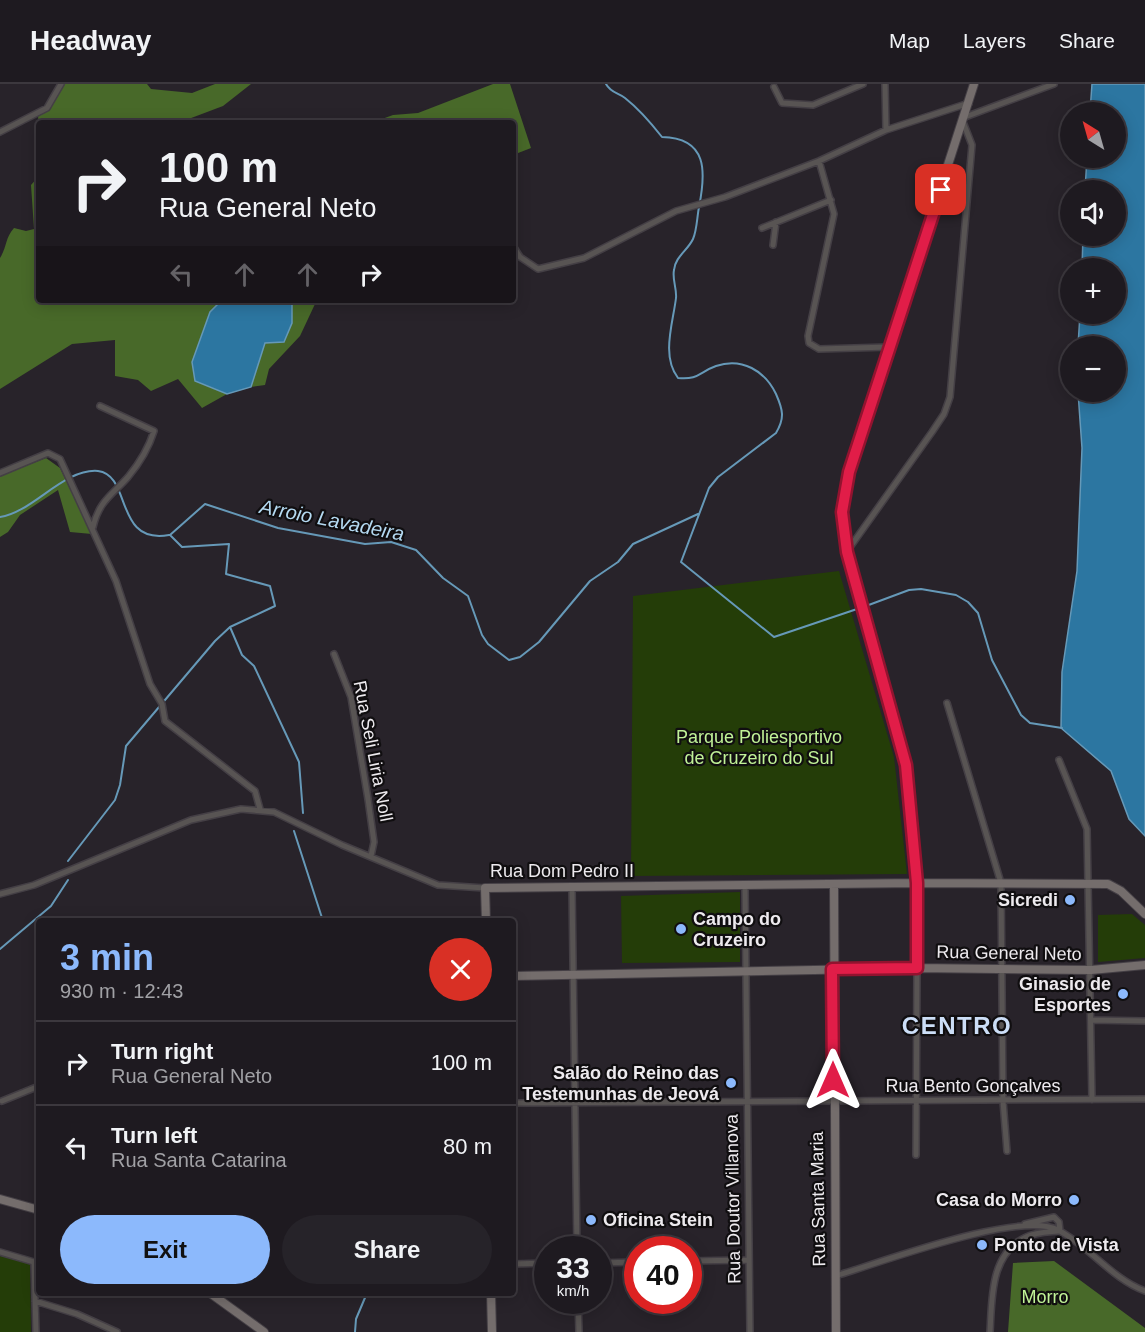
<!DOCTYPE html>
<html lang="en">
<head>
<meta charset="utf-8">
<style>
  :root { --surface:#1e1a20; --page:#262329; --text:#f1f3f6; --muted:#a1a1a5; --line:#3c383e; --accent:#8cb9fc }
  body { margin:0; font-family:Arial,sans-serif; background:var(--page); color:var(--text); height:100vh; display:flex; flex-direction:column; font-size:22px; white-space:nowrap }
  * { box-sizing:border-box; margin:0 }
  p { font-size:20px; color:var(--muted) }
  .icon { flex:none; width:33px; height:33px; fill:none; stroke:currentColor; stroke-width:2; stroke-linecap:round; stroke-linejoin:round }
  .map { position:relative; flex:1; overflow:hidden }
  .panel { position:absolute; left:36px; top:834px; width:480px; height:378px; display:flex; flex-direction:column; background:var(--surface); border-radius:6px; box-shadow:0 3px 15px #0003,0 0 0 2px var(--line) }
  .panel>* { flex:none }
  .banner { position:absolute; left:36px; top:36px; width:480px; height:183px; border-radius:6px; box-shadow:0 3px 15px #0003,0 0 0 2px var(--line); background:#1e1a20; color:var(--text); overflow:hidden }
  .needle { width:39px; rotate:323deg }
  .controls { position:absolute; left:1060px; top:18px; display:grid; gap:12px }
  .controls a { display:grid; place-items:center; width:66px; height:66px; border-radius:50%; background:var(--surface); box-shadow:0 3px 15px #0003,0 0 0 2px var(--line); font-size:30px }
  .speed { position:absolute; left:534px; top:1152px; display:flex; gap:12px; font-size:30px; font-weight:700; text-align:center }
  .speed>* { display:grid; place-content:center; width:78px; height:78px; border-radius:50%; background:var(--surface); box-shadow:0 3px 15px #0003,0 0 0 2px var(--line); line-height:1 }
  .speed small { font-size:15px; font-weight:400 }
  .speed .limit { border:9px solid #d22; background:#fff; color:#111 }
  .pin { position:absolute; display:grid; place-items:center; width:51px; height:51px; color:#fff; margin:-26px; border-radius:12px; box-shadow:0 3px 9px #0006 }
  .me { position:absolute; width:66px; margin:-33px; rotate:0deg; stroke-linejoin:round; filter:drop-shadow(0 0 4px #0008) }
  .turn { display:flex; align-items:center; gap:21px; height:126px; padding:0 24px; font-size:27px }
  .turn .icon { width:78px; height:78px; stroke-width:2.5 }
  .turn b { display:block; font-size:42px; line-height:51px }
  .lanes { display:flex; align-items:center; height:57px; padding:0 24px; background:#0003; justify-content:center; gap:30px; direction:ltr }
  .lanes .off { opacity:.35 }
  .round { display:grid; place-items:center; flex:none; width:63px; height:63px; border-radius:32px; background:var(--page) }
  .summary { display:flex; align-items:center; justify-content:space-between; height:102px; padding:0 24px }
  h1 { font-size:36px; font-weight:600; line-height:45px; color:var(--accent) }
  .action { display:flex; gap:12px; margin-top:auto; padding:12px 24px }
  .action a { flex:1; height:69px; border-radius:36px; background:var(--accent); color:#111; font-size:24px; font-weight:600; line-height:69px; text-align:center }
  .action a+a { background:var(--page); color:var(--text) }
  ul { padding:0; list-style:none }
  li { display:flex; align-items:center; gap:18px; height:84px; padding:0 24px; border-top:2px solid var(--line) }
  li div { flex:1 }
  li b { display:block; font-size:22px }
  li em { font-style:normal }
  header { display:flex; align-items:center; gap:36px; box-sizing:border-box; height:84px; padding:0 30px; background:var(--surface); border-bottom:2px solid var(--line) }
  header strong { font-size:28px }
  nav { display:flex; gap:33px; margin-inline-start:auto; font-size:21px }
  .map>svg:first-child { display:block }
</style>
</head>
<body>
<header>
<strong>Headway</strong>
<nav><a>Map</a><a>Layers</a><a>Share</a></nav>
</header>
<div class="map">
<svg width="1145" height="1248" viewBox="0 0 1145 1248">
  <rect width="100%" height="100%" fill="#28232a"/>
  <path fill="#243d08" d="M 839,487 L 894,673 L 907,790 L 631,792 L 633,512 Z
    M 740,808 L 740,878 L 622,879 L 621,812 Z
    M 1132,830 L 1145,841 L 1145,874 L 1098,878 L 1098,831 Z
    M 0,1172 L 30,1180 L 31,1248 L 0,1248 Z"/>
  <path fill="#486929" d="M 61,0 L 147,0 L 151,5 L 192,9 L 215,0 L 251,0 L 223,22 L 178,39 L 39,39 L 39,46 L 38,31 L 47,24 Z
    M 493,0 L 510,0 L 531,64 L 513,71 L 513,39 L 371,39 L 393,31 L 418,29 Z
    M 39,92 L 39,216 L 222,216 L 210,228 L 192,278 L 210,303 L 227,310 L 202,324 L 178,295 L 151,307 L 138,296 L 115,292 L 115,256 L 72,260 L 0,305 L 0,174 C 7,163 5,154 14,144 L 26,147 L 34,145 L 31,101 Z
    M 285,216 L 325,216 L 315,220 L 300,252 L 269,285 L 265,301 L 251,303 L 265,259 L 284,258 L 292,220 Z
    M 46,374 L 60,384 L 92,450 L 70,448 L 58,406 L 20,431 L 8,448 L 0,453 L 0,392 Z
    M 1054,1177 L 1145,1244 L 1145,1248 L 1008,1248 L 1013,1179 Z"/>
  <path fill="#2c76a1" stroke="#6699b8" stroke-width="1.5" d="M 1092,0 L 1145,0 L 1145,752 L 1129,735 L 1111,687 L 1061,644 L 1062,588 L 1077,487 L 1082,364 L 1078,308 L 1116,308 L 1116,262 L 1078,262 L 1080,230 L 1116,230 L 1116,184 L 1082,184 L 1083,152 L 1116,152 L 1116,106 L 1085,106 L 1087,74 L 1116,74 L 1116,28 L 1090,28 Z
    M 222,216 L 285,216 L 292,219 L 292,239 L 284,258 L 265,259 L 251,303 L 227,310 L 195,297 L 192,278 L 210,228 Z"/>
  <g fill="none" stroke-linecap="round" stroke-linejoin="round">
    <path stroke="#6699b8" stroke-width="2" d="M 606,0 C 611,9 617,8 625,14 C 639,25 651,39 662,53 C 708,54 706,88 699,123 C 697,133 697,146 693,155 C 688,166 675,173 674,186 C 672,195 677,205 676,214 C 673,239 661,272 678,294 C 699,296 699,288 716,282 C 742,273 765,287 776,310 C 783,326 785,334 776,349 L 718,393 L 709,404 L 681,478 L 774,553 L 860,524
      M 0,433 C 32,429 64,384 98,387 C 132,391 114,461 169,451
      M 866,522 L 909,506 L 921,505 L 956,511 L 968,518 L 978,529 L 992,576 L 1021,631 L 1030,639 L 1062,644
      M 230,543 L 242,571 L 254,582 L 299,678 L 303,729
      M 294,747 L 323,837
      M 68,777 L 115,716 L 120,701 L 126,662 L 215,557 L 230,543 L 275,522 L 270,502 L 226,490 L 229,460 L 182,463 L 170,451 L 205,420 L 278,444 L 365,460 L 391,458 L 416,466 L 443,494 L 468,512 L 482,551 L 488,560 L 509,576 L 520,573 L 539,558 L 590,497 L 618,478 L 633,460 L 698,430
      M 0,865 L 51,822 L 68,796
      M 355,1248 L 356,1235 L 367,1209"/>
    <g stroke="#443f45" stroke-width="8">
      <path id="street" d="M 885,0 L 886,46
        M 774,3 L 782,19 L 813,21 L 863,0
        M 965,33 L 1054,0
        M 0,48 L 47,24 L 61,0
        M 819,77 L 834,130 L 808,252 L 809,259 L 819,265 L 889,263
        M 762,144 L 831,116
        M 773,161 L 776,138
        M 513,162 L 520,173 L 538,185 L 584,174 L 676,127 L 725,113 L 819,77 L 886,46 L 969,19
        M 0,389 L 48,369 L 60,375 L 116,497 L 150,600 L 162,620 L 165,637 L 255,707 L 260,725
        M 93,443 C 99,417 112,411 128,393 C 138,381 149,363 154,347 L 100,322
        M 848,466 L 932,348 L 944,330 L 950,313 L 972,61 L 963,38
        M 334,570 L 351,613 L 368,715 L 374,758 L 371,772
        M 947,619 L 1001,799 L 1003,1017 L 1007,1067
        M 1059,676 L 1087,745 L 1092,1016
        M 745,802 L 750,1248
        M 572,804 L 577,1166
        M 0,810 L 34,801 L 191,736 L 241,725 L 274,728 L 342,761 L 438,801 L 485,804
        M 1091,936 L 1145,937
        M 2,1017 L 39,1002
        M 513,1019 L 1145,1015
        M 916,1071 L 917,884
        M 1025,1140 L 1054,1133 L 1059,1138 L 1060,1147
        M 0,1168 L 34,1178 L 36,1248
        M 688,1177 L 749,1176
        M 598,1179 L 638,1178
        M 513,1180 L 548,1179
        M 835,1192 C 880,1179 1019,1126 1058,1146 C 1089,1162 1112,1195 1145,1207
        M 578,1216 L 579,1248
        M 35,1217 L 77,1230 L 117,1248
        M 990,1248 C 992,1214 990,1170 1026,1153 C 1036,1148 1048,1148 1058,1147"/>
    </g>
    <g stroke="#443f45" stroke-width="10">
      <path id="secondary" d="M 834,801 L 836,1248
        M 486,837 L 485,804 L 917,799 L 1108,800 L 1121,807 L 1145,830
        M 917,884 L 917,799 L 906,681 L 847,468 L 842,428 L 849,388 L 974,0
        M 513,892 L 917,884 L 1091,886 L 1145,881
        M 0,1115 L 39,1126
        M 210,1209 L 264,1248
        M 491,1209 L 492,1248"/>
    </g>
    <use href="#street" stroke="#585453" stroke-width="5"/>
    <use href="#secondary" stroke="#746d6c" stroke-width="8"/>
  </g>
  <g fill="none" stroke-linecap="round" stroke-linejoin="round">
    <g stroke="#92132f" stroke-width="15">
      <path id="route" d="M 833,996 L 832,885 L 917,884 L 917,799 L 906,681 L 847,468 L 842,428 L 849,388 L 941,106"/>
    </g>
    <use href="#route" stroke="#e11d48" stroke-width="10"/>
  </g>
  <g fill="#8cb9fc" stroke="#100e10" stroke-width="2">
    <circle cx="1070" cy="816" r="6"/>
    <circle cx="681" cy="845" r="6"/>
    <circle cx="1123" cy="910" r="6"/>
    <circle cx="731" cy="999" r="6"/>
    <circle cx="1074" cy="1116" r="6"/>
    <circle cx="591" cy="1136" r="6"/>
    <circle cx="982" cy="1161" r="6"/>
  </g>
  <g text-anchor="middle" dominant-baseline="central" stroke-width="4.5" stroke-linejoin="round" paint-order="stroke">
    <g font-size="18" fill="#c0f297" stroke="#100e10">
      <text x="759" y="653">Parque Poliesportivo<tspan x="759" dy="21">de Cruzeiro do Sul</tspan></text>
      <text x="1045" y="1213">Morro</text>
    </g>
    <g font-size="18" fill="#edeaee" stroke="#100e10">
      <text transform="translate(373 667) rotate(79)">Rua Seli Liria Noll</text>
      <text x="562" y="787">Rua Dom Pedro II</text>
      <text transform="translate(1009 869) rotate(1)">Rua General Neto</text>
      <text x="973" y="1002">Rua Bento Gonçalves</text>
      <text transform="translate(733 1115) rotate(-91)">Rua Doutor Villanova</text>
      <text transform="translate(818 1115) rotate(-91)">Rua Santa Maria</text>
    </g>
    <g font-size="18" font-weight="bold" fill="#edeaee" stroke="#100e10" text-anchor="end">
      <text x="1058" y="816">Sicredi</text>
      <text x="693" y="835" text-anchor="start">Campo do<tspan x="693" dy="21">Cruzeiro</tspan></text>
      <text x="1111" y="900">Ginasio de<tspan x="1111" dy="21">Esportes</tspan></text>
      <text x="719" y="989">Salão do Reino das<tspan x="719" dy="21">Testemunhas de Jeová</tspan></text>
      <text x="1062" y="1116">Casa do Morro</text>
      <text x="603" y="1136" text-anchor="start">Oficina Stein</text>
      <text x="994" y="1161" text-anchor="start">Ponto de Vista</text>
    </g>
    <g font-size="20" font-style="italic" fill="#b4d9f1" stroke="#100e10">
      <text transform="translate(332 436) rotate(11)">Arroio Lavadeira</text>
    </g>
    <g font-size="24" font-weight="bold" letter-spacing="1.5" fill="#ccdef7" stroke="#100e10">
      <text x="957" y="941">CENTRO</text>
    </g>
  </g>
</svg>
<div class="controls">
<a><svg class="needle" viewBox="-14 -14 28 28"><path d="M0-13l5 13h-10z" fill="#e53935"/><path d="M0 13l5-13h-10z" fill="#a1a1a5"/></svg></a>
<a><svg class="icon" aria-label="sound" viewBox="0 0 24 24"><path d="M4 9h4l5-4v14l-5-4H4zM17 9q2 3 0 6"/></svg></a>
<a>+</a>
<a>−</a>
</div>
<div class="speed"><div>33<small>km/h</small></div><div class="limit">40</div></div>
<div class="pin" style="left:941px;top:106px;background:#d93025"><svg class="icon" aria-label="arrive" viewBox="0 0 24 24"><path d="M6 21V4h12l-3 4 3 4H6"/></svg></div>
<svg class="me" style="left:833px;top:996px" viewBox="-20 -20 40 40"><path d="M0-17L14 15 0 8-14 15z" fill="#e11d48" stroke="#fff" stroke-width="4"/></svg>
<div class="banner">
<div class="turn"><svg class="icon" aria-label="right" viewBox="0 0 24 24"><path d="M7 20v-9h11M14 6l5 5-5 5"/></svg><div><b>100 m</b>Rua General Neto</div></div>
<div class="lanes"><svg class="icon off" aria-label="left" viewBox="0 0 24 24"><path d="M17 20v-9H6M10 6l-5 5 5 5"/></svg><svg class="icon off" aria-label="ahead" viewBox="0 0 24 24"><path d="M12 20V5M6 11l6-6 6 6"/></svg><svg class="icon off" aria-label="ahead" viewBox="0 0 24 24"><path d="M12 20V5M6 11l6-6 6 6"/></svg><svg class="icon" aria-label="right" viewBox="0 0 24 24"><path d="M7 20v-9h11M14 6l5 5-5 5"/></svg></div>
</div>
<section class="panel">
<div class="summary"><div><h1>3 min</h1><p>930 m · 12:43</p></div><a class="round" style="background:#d93025;color:#fff"><svg class="icon" aria-label="close" viewBox="0 0 24 24"><path d="M6 6l12 12M18 6L6 18"/></svg></a></div>
<ul>
<li><svg class="icon" aria-label="right" viewBox="0 0 24 24"><path d="M7 20v-9h11M14 6l5 5-5 5"/></svg><div><b>Turn right</b><p>Rua General Neto</p></div><em>100 m</em></li>
<li><svg class="icon" aria-label="left" viewBox="0 0 24 24"><path d="M17 20v-9H6M10 6l-5 5 5 5"/></svg><div><b>Turn left</b><p>Rua Santa Catarina</p></div><em>80 m</em></li>
</ul>
<div class="action"><a>Exit</a><a>Share</a></div>
</section>
</div>
</body>
</html>
